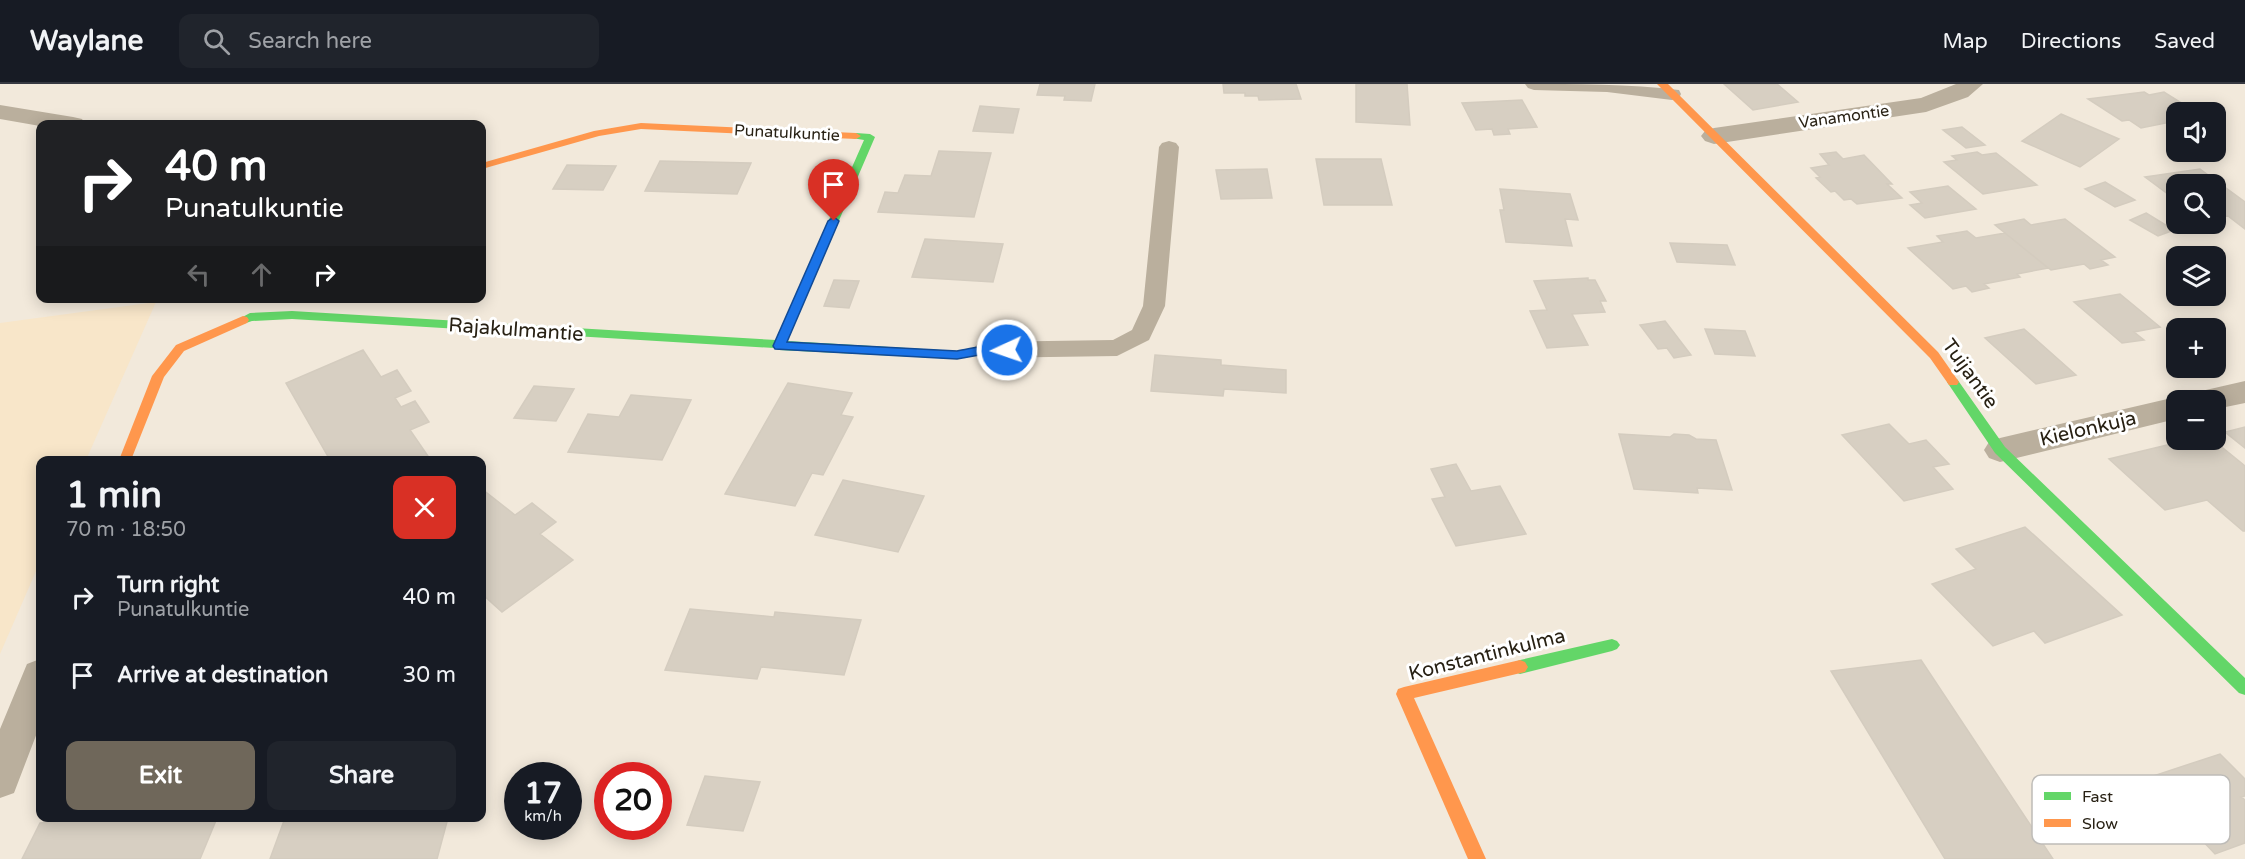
<!DOCTYPE html>
<html lang="en">
<head>
<meta charset="utf-8">
<style>
  :root { --surface:#171b24; --page:#20242c; --text:#f1f3f6; --muted:#9ea1a6; --line:#363941; --accent:#6f675a }
  body { margin:0; font-family:"Varela Round",sans-serif; background:var(--page); color:var(--text); height:100vh; display:flex; flex-direction:column; font-size:22px; white-space:nowrap }
  * { box-sizing:border-box; margin:0 }
  p { font-size:20px; color:var(--muted) }
  .icon { flex:none; width:33px; height:33px; fill:none; stroke:currentColor; stroke-width:2; stroke-linecap:round; stroke-linejoin:round }
  .map { position:relative; flex:1; overflow:hidden }
  .drawer { position:absolute; left:36px; top:372px; width:450px; height:366px; display:flex; flex-direction:column; background:var(--surface); border-radius:12px; box-shadow:0 3px 15px #0003 }
  .drawer>* { flex:none }
  .guide { position:absolute; left:36px; top:36px; width:450px; height:183px; border-radius:12px; box-shadow:0 3px 15px #0003; background:#202124; color:#fff; overflow:hidden }
  .tools { position:absolute; left:2166px; top:18px; display:grid; gap:12px }
  .tools a { display:grid; place-items:center; width:60px; height:60px; border-radius:12px; background:var(--surface); box-shadow:0 3px 15px #0003; font-size:30px }
  .speed { position:absolute; left:504px; top:678px; display:flex; gap:12px; font-size:30px; font-weight:700; text-align:center }
  .speed>* { display:grid; place-content:center; width:78px; height:78px; border-radius:50%; background:var(--surface); box-shadow:0 3px 15px #0003; line-height:1 }
  .speed small { font-size:15px; font-weight:400 }
  .speed .limit { border:9px solid #d22; background:#fff; color:#111 }
  .pin { position:absolute; display:grid; place-items:center; width:51px; height:51px; color:#fff; margin:-62px -26px; border-radius:50% 50% 50% 0; rotate:-45deg; box-shadow:0 0 6px #0007 }
  .pin .icon { rotate:45deg }
  .me { position:absolute; width:66px; margin:-33px; rotate:267deg; stroke-linejoin:round; filter:drop-shadow(0 0 4px #0008) }
  .turn { display:flex; align-items:center; gap:21px; height:126px; padding:0 30px; font-size:27px }
  .turn .icon { width:78px; height:78px; stroke-width:2.5 }
  .turn b { display:block; font-size:42px; line-height:51px }
  .lanes { display:flex; align-items:center; height:57px; padding:0 30px; background:#0003; justify-content:center; gap:30px; direction:ltr }
  .lanes .off { opacity:.35 }
  .round { display:grid; place-items:center; flex:none; width:63px; height:63px; border-radius:12px; background:var(--page) }
  .head { display:flex; align-items:center; justify-content:space-between; height:102px; padding:0 30px }
  h1 { font-size:36px; font-weight:700; line-height:45px }
  .cta { display:flex; gap:12px; margin-top:auto; padding:12px 30px }
  .cta a { flex:1; height:69px; border-radius:12px; background:var(--accent); color:#fff; font-size:24px; font-weight:700; line-height:69px; text-align:center }
  .cta a+a { background:var(--page); color:var(--text) }
  ul { padding:0; list-style:none }
  li { display:flex; align-items:center; gap:18px; height:78px; padding:0 30px }
  li div { flex:1 }
  li b { display:block; font-size:22px }
  li em { font-style:normal }
  header { display:flex; align-items:center; gap:36px; box-sizing:border-box; height:84px; padding:0 30px; background:var(--surface); border-bottom:2px solid var(--line) }
  header strong { font-size:28px }
  nav { display:flex; gap:33px; margin-inline-start:auto; font-size:21px }
  .search { width:420px; height:54px; background:var(--page); display:flex; align-items:center; gap:15px; box-sizing:border-box; padding:0 21px; border-radius:12px; color:var(--muted); font-size:22px }
  .map>svg:first-child { display:block }
</style>
</head>
<body>
<header>
<strong>Waylane</strong>
<div class="search"><svg class="icon" aria-label="search" viewBox="0 0 24 24"><circle cx="10" cy="10" r="6"/><path d="M15 15l6 6"/></svg>Search here</div>
<nav><a>Map</a><a>Directions</a><a>Saved</a></nav>
</header>
<div class="map">
<svg width="2245" height="775" viewBox="0 0 2245 775">
  <rect width="100%" height="100%" fill="#f2e9db"/>
  <path fill="#f8e6c9" d="M 156,218 L 86,376 L 40,376 L 40,478 L 0,570 L 0,239 Z"/>
  <path fill="#d7cfc2" stroke="#d4ccbf" stroke-width="1.5" d="M 1040,0 L 1095,0 L 1091,17 L 1064,16 L 1065,12 L 1037,11 Z
    M 1223,0 L 1296,0 L 1301,15 L 1259,16 L 1258,12 L 1245,12 L 1245,9 L 1224,9 Z
    M 1356,0 L 1407,0 L 1410,41 L 1356,38 Z
    M 1724,0 L 1777,0 L 1798,18 L 1753,26 Z
    M 2144,8 L 2149,11 L 2164,8 L 2196,28 L 2176,28 L 2176,37 L 2141,44 L 2129,36 L 2122,37 L 2088,15 Z
    M 1522,16 L 1537,43 L 1508,45 L 1510,50 L 1494,51 L 1492,45 L 1476,46 L 1462,19 Z
    M 980,22 L 1019,25 L 1013,49 L 973,47 Z
    M 2061,30 L 2119,55 L 2080,83 L 2022,57 Z
    M 1962,43 L 1985,61 L 1966,64 L 1943,46 Z
    M 939,67 L 991,69 L 974,133 L 878,128 L 885,108 L 898,109 L 905,91 L 931,92 Z
    M 1836,68 L 1843,75 L 1864,71 L 1892,100 L 1887,100 L 1902,114 L 1857,120 L 1851,115 L 1844,116 L 1835,107 L 1831,108 L 1816,94 L 1820,93 L 1811,84 L 1829,81 L 1820,70 Z
    M 1977,68 L 1982,71 L 1996,69 L 2037,101 L 1983,110 L 1944,78 L 1957,76 L 1952,72 Z
    M 1316,75 L 1381,75 L 1392,121 L 1324,121 Z
    M 660,77 L 751,79 L 737,110 L 645,107 Z
    M 567,81 L 616,82 L 603,106 L 553,105 Z
    M 1267,85 L 1272,114 L 1221,115 L 1216,86 Z
    M 2200,85 L 2245,118 L 2245,145 L 2228,132 L 2216,133 L 2216,100 L 2176,100 L 2176,116 L 2145,93 Z
    M 2105,98 L 2135,116 L 2115,123 L 2085,105 Z
    M 1948,102 L 1976,125 L 1925,134 L 1910,121 L 1922,119 L 1910,108 Z
    M 1500,105 L 1570,110 L 1578,136 L 1565,135 L 1572,162 L 1506,158 L 1500,126 L 1504,126 Z
    M 2146,129 L 2174,146 L 2158,152 L 2130,136 Z
    M 2024,135 L 2031,141 L 2065,135 L 2115,173 L 2101,176 L 2108,181 L 2090,185 L 2084,180 L 2051,186 L 1995,141 Z
    M 1967,147 L 1976,154 L 2005,149 L 2048,184 L 2017,190 L 2020,193 L 1984,200 L 1989,204 L 1972,208 L 1966,202 L 1953,205 L 1908,164 L 1943,158 L 1937,152 Z
    M 925,155 L 1003,160 L 993,198 L 912,193 Z
    M 1670,159 L 1727,161 L 1735,181 L 1677,178 Z
    M 1588,194 L 1588,196 L 1595,196 L 1606,217 L 1600,217 L 1605,228 L 1572,230 L 1588,261 L 1547,264 L 1530,227 L 1547,226 L 1534,197 Z
    M 834,196 L 859,197 L 849,224 L 824,222 Z
    M 2120,210 L 2160,243 L 2134,248 L 2144,256 L 2122,259 L 2074,218 Z
    M 1665,237 L 1691,271 L 1674,274 L 1667,264 L 1658,265 L 1640,241 Z
    M 1705,245 L 1745,247 L 1755,272 L 1715,270 Z
    M 2024,245 L 2076,291 L 2036,300 L 1985,254 Z
    M 363,266 L 381,293 L 397,286 L 411,307 L 395,314 L 401,323 L 415,317 L 429,338 L 410,346 L 430,375 L 330,376 L 286,299 Z
    M 1155,271 L 1221,276 L 1221,281 L 1286,286 L 1286,309 L 1224,305 L 1223,312 L 1151,307 Z
    M 788,299 L 852,309 L 841,331 L 853,333 L 823,391 L 812,389 L 795,422 L 725,410 Z
    M 534,302 L 574,305 L 556,337 L 514,334 Z
    M 631,311 L 691,316 L 662,376 L 568,368 L 588,330 L 619,333 Z
    M 1889,340 L 1909,360 L 1926,356 L 1949,380 L 1933,383 L 1953,405 L 1904,417 L 1842,351 Z
    M 2245,343 L 2245,364 L 2225,348 Z
    M 1619,350 L 1670,353 L 1674,350 L 1689,351 L 1696,355 L 1716,356 L 1732,406 L 1697,404 L 1698,409 L 1634,405 Z
    M 2188,356 L 2213,356 L 2245,382 L 2245,447 L 2243,447 L 2207,416 L 2165,426 L 2109,375 Z
    M 1456,380 L 1471,407 L 1500,402 L 1526,450 L 1456,462 L 1432,415 L 1445,413 L 1431,385 Z
    M 843,396 L 924,412 L 898,468 L 815,451 Z
    M 482,405 L 515,431 L 532,419 L 556,438 L 540,450 L 573,476 L 502,528 L 482,510 Z
    M 2025,443 L 2122,531 L 2045,559 L 2034,547 L 1993,562 L 1932,500 L 1976,485 L 1956,465 Z
    M 690,525 L 774,533 L 775,528 L 861,536 L 844,591 L 761,583 L 757,595 L 665,586 Z
    M 1921,576 L 2053,775 L 1945,775 L 1831,587 Z
    M 2220,670 L 2245,695 L 2245,712 L 2241,713 L 2245,716 L 2245,759 L 2215,770 L 2144,695 Z
    M 705,692 L 760,698 L 743,747 L 687,741 Z
    M 94,734 L 217,734 L 200,775 L 22,775 L 40,739 Z
    M 285,734 L 448,734 L 437,775 L 270,775 Z"/>
  <g fill="none" stroke-linecap="round" stroke-linejoin="round">
    <path fill="#baaf9d" fill-rule="evenodd" d="M 1525,0 C 1575,0 1630,0 1679,6 L 1681,10 L 1679,14 L 1672,16 L 1607,8 L 1534,6 L 1528,4 Z
      M 1169,57 L 1176,59 L 1179,63 L 1165,222 L 1149,256 L 1117,272 L 985,274 L 977,272 L 973,266 L 977,260 L 985,258 L 1113,256 L 1132,246 L 1143,222 L 1159,63 L 1162,59 Z"/>
    <path fill="#baaf9d" fill-rule="evenodd" d="M 1956,0 L 1983,0 L 1968,13 L 1926,28 L 1714,60 L 1705,57 L 1701,52 L 1705,47 L 1714,44 L 1921,14 Z
      M 0,21 L 73,33 L 82,35 L 85,40 L 40,42 L 0,35 Z
      M 2245,297 L 2245,319 L 2216,325 L 2216,316 L 2192,316 L 2197,308 Z
      M 2176,313 L 2187,316 L 2176,316 L 2176,335 L 2000,378 L 1989,374 L 1984,366 L 1989,358 L 2000,354 Z
      M 40,575 L 40,641 L 14,709 L 0,714 L 0,645 L 27,580 Z"/>
    <path fill="#63d668" fill-rule="evenodd" d="M 856,49 L 870,50 L 875,53 L 787,257 L 957,267 L 985,262 L 989,263 L 991,266 L 989,269 L 957,275 L 779,266 L 774,264 L 292,235 L 252,237 L 243,240 L 237,236 L 250,229 L 292,227 L 776,256 L 864,56 L 852,54 L 851,52 Z
      M 1953,294 L 1957,295 L 2005,363 L 2245,594 L 2245,611 L 2239,609 L 1995,369 L 1947,298 Z
      M 1612,555 L 1617,557 L 1620,561 L 1617,565 L 1612,567 L 1520,590 L 1515,588 L 1512,583 L 1515,578 L 1520,576 Z"/>
    <path fill="#ff974d" fill-rule="evenodd" d="M 1657,0 L 1668,0 L 1938,268 L 1959,298 L 1957,301 L 1949,301 L 1930,274 Z
      M 641,39 L 856,49 L 861,52 L 856,55 L 641,45 L 599,52 L 482,85 L 482,79 L 594,47 Z
      M 243,232 L 247,233 L 249,236 L 247,239 L 184,267 L 164,293 L 131,376 L 119,376 L 152,292 L 176,261 Z
      M 1520,576 L 1525,578 L 1528,583 L 1525,588 L 1414,614 L 1486,775 L 1468,775 L 1396,610 L 1398,605 L 1404,603 Z"/>
  </g>
  <path fill="#1a73e8" stroke="#114b97" stroke-width="1.5" d="M 834,133 L 839,137 L 787,258 L 957,267 C 975,264 994,258 1011,263 L 1013,266 L 1011,268 L 985,270 L 957,275 L 775,265 L 773,262 L 828,137 Z"/>
  <g text-anchor="middle" dominant-baseline="central" stroke-width="6" stroke-linejoin="round" paint-order="stroke">
    <g font-size="16" fill="#282114" stroke="#fff">
      <text transform="translate(1844 33) rotate(-8)">Vanamontie</text>
      <text transform="translate(787 49) rotate(3)">Punatulkuntie</text>
    </g>
    <g font-size="20" fill="#282114" stroke="#fff">
      <text transform="translate(516 246) rotate(4)">Rajakulmantie</text>
      <text transform="translate(1970 290) rotate(54)">Tuijantie</text>
      <text transform="translate(2088 345) rotate(-13)">Kielonkuja</text>
      <text transform="translate(1487 571) rotate(-14)">Konstantinkulma</text>
    </g>
  </g>
  <rect x="2032" y="691" width="198" height="69" rx="9" fill="#fff" stroke="#bebcb8" stroke-width="1.5"/>
  <rect x="2044" y="708" width="27" height="8" fill="#63d668"/>
  <rect x="2044" y="735" width="27" height="8" fill="#ff974d"/>
  <g font-size="16" fill="#282114">
    <text x="2082" y="718">Fast</text>
    <text x="2082" y="745">Slow</text>
  </g>
</svg>
<div class="tools">
<a><svg class="icon" aria-label="sound" viewBox="0 0 24 24"><path d="M4 9h4l5-4v14l-5-4H4zM17 9q2 3 0 6"/></svg></a>
<a><svg class="icon" aria-label="search" viewBox="0 0 24 24"><circle cx="10" cy="10" r="6"/><path d="M15 15l6 6"/></svg></a>
<a><svg class="icon" aria-label="layers" viewBox="0 0 24 24"><path d="M12 4l9 5-9 5-9-5zM3 14l9 5 9-5"/></svg></a>
<a>+</a>
<a>−</a>
</div>
<div class="speed"><div>17<small>km/h</small></div><div class="limit">20</div></div>
<div class="pin" style="left:834px;top:137px;background:#d93025"><svg class="icon" aria-label="arrive" viewBox="0 0 24 24"><path d="M6 21V4h12l-3 4 3 4H6"/></svg></div>
<svg class="me" style="left:1007px;top:266px" viewBox="-20 -20 40 40"><circle r="17" fill="#1a73e8" stroke="#fff" stroke-width="3"/><path d="M0-11L8 9 0 5-8 9z" fill="#fff"/></svg>
<div class="guide">
<div class="turn"><svg class="icon" aria-label="right" viewBox="0 0 24 24"><path d="M7 20v-9h11M14 6l5 5-5 5"/></svg><div><b>40 m</b>Punatulkuntie</div></div>
<div class="lanes"><svg class="icon off" aria-label="left" viewBox="0 0 24 24"><path d="M17 20v-9H6M10 6l-5 5 5 5"/></svg><svg class="icon off" aria-label="ahead" viewBox="0 0 24 24"><path d="M12 20V5M6 11l6-6 6 6"/></svg><svg class="icon" aria-label="right" viewBox="0 0 24 24"><path d="M7 20v-9h11M14 6l5 5-5 5"/></svg></div>
</div>
<section class="drawer">
<div class="head"><div><h1>1 min</h1><p>70 m · 18:50</p></div><a class="round" style="background:#d93025;color:#fff"><svg class="icon" aria-label="close" viewBox="0 0 24 24"><path d="M6 6l12 12M18 6L6 18"/></svg></a></div>
<ul>
<li><svg class="icon" aria-label="right" viewBox="0 0 24 24"><path d="M7 20v-9h11M14 6l5 5-5 5"/></svg><div><b>Turn right</b><p>Punatulkuntie</p></div><em>40 m</em></li>
<li><svg class="icon" aria-label="arrive" viewBox="0 0 24 24"><path d="M6 21V4h12l-3 4 3 4H6"/></svg><div><b>Arrive at destination</b></div><em>30 m</em></li>
</ul>
<div class="cta"><a>Exit</a><a>Share</a></div>
</section>
</div>
</body>
</html>
